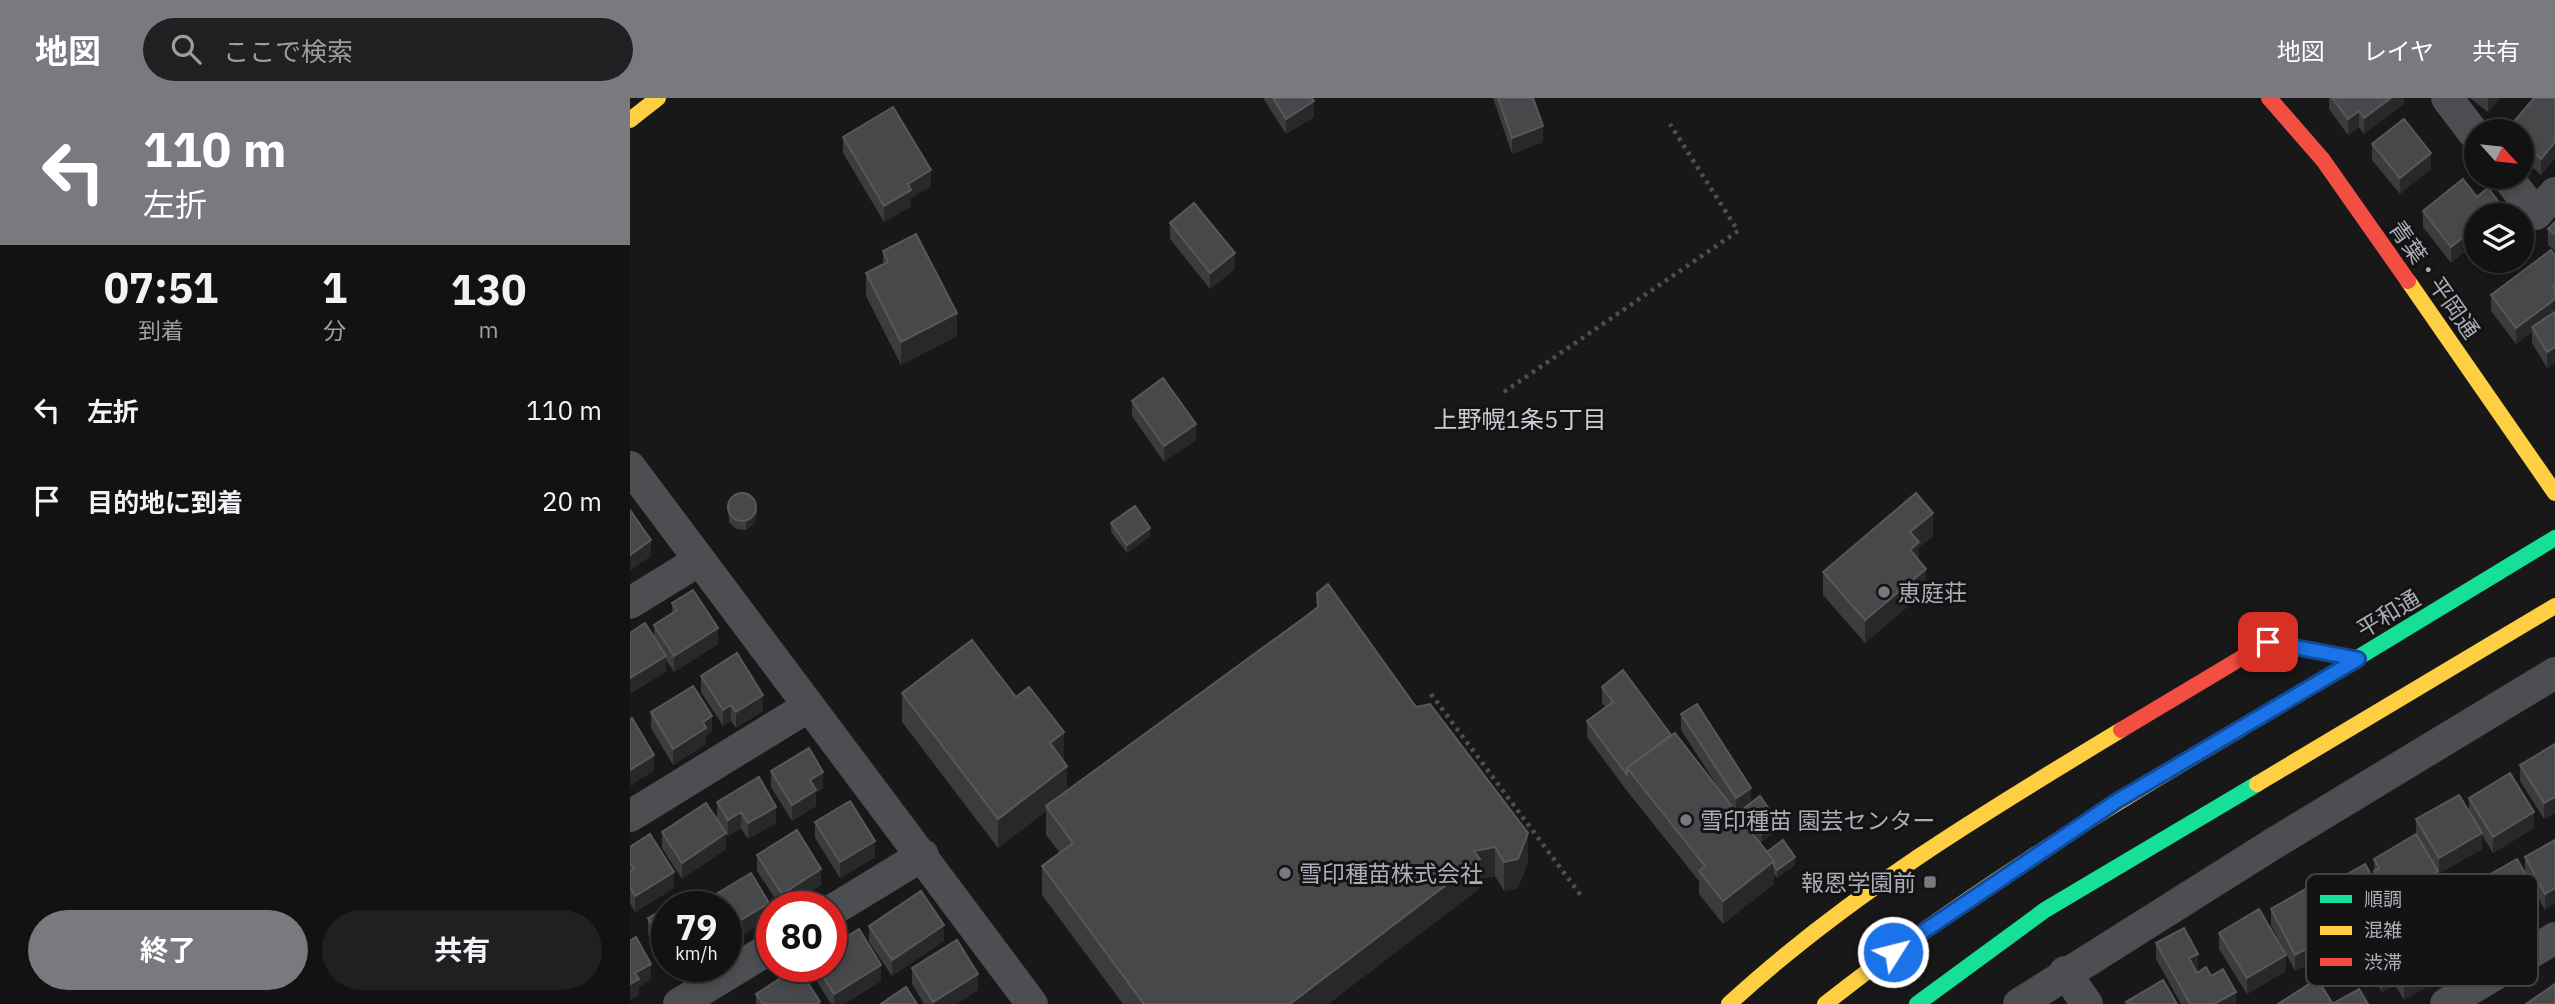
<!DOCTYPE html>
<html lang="ja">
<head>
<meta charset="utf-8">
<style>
  :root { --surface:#121213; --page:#1f2021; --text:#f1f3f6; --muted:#9c9ea0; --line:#313233; --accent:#787a80 }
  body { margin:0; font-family:"IBM Plex Sans","Noto Sans JP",sans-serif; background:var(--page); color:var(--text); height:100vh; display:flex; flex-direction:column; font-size:26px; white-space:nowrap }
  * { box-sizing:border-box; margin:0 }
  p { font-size:23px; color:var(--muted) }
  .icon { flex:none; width:38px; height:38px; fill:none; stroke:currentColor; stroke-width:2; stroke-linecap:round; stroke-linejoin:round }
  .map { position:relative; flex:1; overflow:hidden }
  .details { display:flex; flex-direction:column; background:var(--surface); width:630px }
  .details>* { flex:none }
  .banner { background:#787a80; color:#fff; overflow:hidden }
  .needle { width:46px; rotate:117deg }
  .fabs { position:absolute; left:1834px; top:21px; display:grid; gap:14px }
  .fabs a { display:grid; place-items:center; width:70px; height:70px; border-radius:50%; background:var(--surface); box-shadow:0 4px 10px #0003,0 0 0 2px var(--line); font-size:35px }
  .speed { position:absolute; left:21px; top:793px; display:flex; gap:14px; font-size:35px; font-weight:700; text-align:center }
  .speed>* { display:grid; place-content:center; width:91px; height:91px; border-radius:50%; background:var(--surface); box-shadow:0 4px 10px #0003,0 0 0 2px var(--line); line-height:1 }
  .speed small { font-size:18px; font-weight:400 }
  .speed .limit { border:10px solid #d22; background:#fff; color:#111 }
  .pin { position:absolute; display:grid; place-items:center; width:60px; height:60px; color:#fff; margin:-30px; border-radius:14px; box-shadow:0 4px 10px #0006 }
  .me { position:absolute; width:77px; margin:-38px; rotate:54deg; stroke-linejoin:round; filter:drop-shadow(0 0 5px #0008) }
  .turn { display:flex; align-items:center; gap:24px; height:147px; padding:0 28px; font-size:32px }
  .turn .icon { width:91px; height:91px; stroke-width:2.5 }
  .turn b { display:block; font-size:49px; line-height:60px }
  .eta { display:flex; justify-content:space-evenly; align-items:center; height:119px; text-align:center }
  .eta b { font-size:42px; font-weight:700; line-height:49px }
  .button { display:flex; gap:14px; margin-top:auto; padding:14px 28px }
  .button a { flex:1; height:80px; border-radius:42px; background:var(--accent); color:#fff; font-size:28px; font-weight:700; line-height:80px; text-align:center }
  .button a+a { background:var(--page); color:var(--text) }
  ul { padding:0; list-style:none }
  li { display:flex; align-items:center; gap:21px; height:91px; padding:0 28px }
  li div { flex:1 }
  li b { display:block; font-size:26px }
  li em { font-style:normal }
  header { display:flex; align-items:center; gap:42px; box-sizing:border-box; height:98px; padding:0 35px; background:var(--accent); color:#fff }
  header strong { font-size:33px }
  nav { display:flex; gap:38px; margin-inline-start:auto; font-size:24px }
  .search { width:490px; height:63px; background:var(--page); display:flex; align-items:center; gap:18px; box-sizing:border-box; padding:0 24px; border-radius:38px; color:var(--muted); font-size:26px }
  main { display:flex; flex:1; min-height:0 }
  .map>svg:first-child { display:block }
</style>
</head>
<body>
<header>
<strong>地図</strong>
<div class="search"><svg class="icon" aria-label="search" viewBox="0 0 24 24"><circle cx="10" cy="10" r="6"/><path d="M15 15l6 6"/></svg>ここで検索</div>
<nav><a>地図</a><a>レイヤ</a><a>共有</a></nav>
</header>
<main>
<section class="details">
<div class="banner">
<div class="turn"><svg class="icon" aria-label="left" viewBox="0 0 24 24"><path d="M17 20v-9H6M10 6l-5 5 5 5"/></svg><div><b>110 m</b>左折</div></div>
</div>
<div class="eta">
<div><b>07:51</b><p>到着</p></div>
<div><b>1</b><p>分</p></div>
<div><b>130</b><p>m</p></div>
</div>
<ul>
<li><svg class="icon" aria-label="left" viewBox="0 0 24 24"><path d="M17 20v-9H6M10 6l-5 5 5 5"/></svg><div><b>左折</b></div><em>110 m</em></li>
<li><svg class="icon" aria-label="arrive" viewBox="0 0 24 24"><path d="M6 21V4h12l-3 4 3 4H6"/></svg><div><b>目的地に到着</b></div><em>20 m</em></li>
</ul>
<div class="button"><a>終了</a><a>共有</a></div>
</section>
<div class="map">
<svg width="1925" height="906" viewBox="0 0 1925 906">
  <rect width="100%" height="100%" fill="#181819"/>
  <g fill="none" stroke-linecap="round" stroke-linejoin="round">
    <path stroke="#4e4f52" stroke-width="4.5" stroke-dasharray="3.5 5" stroke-linecap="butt" d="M 874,294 L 1108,133 L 1040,26
      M 801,596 L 952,799"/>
    <path stroke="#4d4e51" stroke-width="32" d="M 1817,0 L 1846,38
      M 1877,79 L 1906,116 L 1925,95
      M 0,369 L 402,906
      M 0,505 L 68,463
      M 0,718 L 179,608
      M 201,813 L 293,757
      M 1435,874 L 1457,906
      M 49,906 L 142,849
      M 1389,906 L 1646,744 L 1925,575
      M 1816,906 L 1925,840"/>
    <path stroke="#16e098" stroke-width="16" d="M 1609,632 L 1925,440
      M 1287,906 L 1415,812 L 1627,686"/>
    <path stroke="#ffcf43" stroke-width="16" d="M 0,22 L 28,0
      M 1778,183 L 1925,395
      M 1627,686 L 1925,508
      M 1099,906 C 1216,798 1355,714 1491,632
      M 1195,906 C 1326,803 1466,716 1609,632"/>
    <path stroke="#f24e42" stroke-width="16" d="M 1639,0 L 1693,62 L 1778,183
      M 1491,632 L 1638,544 L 1728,561"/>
  </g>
  <path fill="#3b3c3d" d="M 633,0 L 682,0 L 684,19 L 656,36 Z
    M 863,0 L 903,0 L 913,44 L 882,56 Z
    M 1699,0 L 1774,0 L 1774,6 L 1734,36 L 1729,29 L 1718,37 L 1699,11 Z
    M 1840,0 L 1870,0 L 1858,14 Z
    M 1925,0 L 1925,60 L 1911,77 L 1892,60 L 1892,33 L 1877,33 L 1877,32 Z
    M 213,39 L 301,88 L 281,100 L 281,108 L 254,124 L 213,55 Z
    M 1742,46 L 1801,71 L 1770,96 L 1742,62 Z
    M 1847,99 L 1872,117 L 1821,165 L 1793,129 L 1793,113 Z
    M 1925,124 L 1925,153 L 1918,147 L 1918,131 Z
    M 540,125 L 605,171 L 580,191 L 540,141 Z
    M 253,153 L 327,238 L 271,267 L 236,198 L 236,175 L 253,166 Z
    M 1925,157 L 1925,265 L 1917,270 L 1902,245 L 1902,234 L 1886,246 L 1861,213 L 1861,197 Z
    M 502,303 L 566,342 L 534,364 L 502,318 Z
    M 98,405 L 127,416 L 124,426 L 116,432 L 106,431 L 99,424 Z
    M 481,425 L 520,438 L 497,455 L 481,434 Z
    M 1303,438 L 1289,449 L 1289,463 L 1296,493 L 1235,545 L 1193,497 L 1193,474 Z
    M 42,505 L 88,546 L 44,574 L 36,562 L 36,574 L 24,538 L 24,527 L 42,515 Z
    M 675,519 L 786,609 L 898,764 L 888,790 L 874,793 L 865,778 L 850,781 L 850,790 L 698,906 L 493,906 L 412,797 L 412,768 L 430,755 L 416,737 L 416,713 L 368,750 L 272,624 L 272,595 L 434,663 L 437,693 Z
    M 71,578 L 133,613 L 106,630 L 101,623 L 93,628 L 71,594 Z
    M 972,589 L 1041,637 L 1097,703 L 1051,632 L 1051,616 L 1121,705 L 1148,732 L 1131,744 L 1113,719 L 1113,712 L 1107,716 L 1137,754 L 1165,767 L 1147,780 L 1144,776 L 1144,786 L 1093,826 L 1069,796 L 1069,783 L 997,693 L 957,639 L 957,623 L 975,609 L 972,605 Z
    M 21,614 L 82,634 L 76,638 L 76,646 L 43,667 L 21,630 Z
    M 1925,646 L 1925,715 L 1914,721 L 1890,683 L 1890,667 Z
    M 141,673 L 193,690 L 186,695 L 186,708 L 162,723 L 141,689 Z
    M 1839,700 L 1904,730 L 1863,755 L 1852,737 L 1852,751 L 1808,776 L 1808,789 L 1761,818 L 1756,809 L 1756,819 L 1713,844 L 1691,807 L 1691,791 L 1744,782 L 1744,761 L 1786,736 L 1786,721 L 1839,713 Z
    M 87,704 L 146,725 L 118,741 L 111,730 L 98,738 L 96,736 L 96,751 L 52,781 L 32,750 L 32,734 L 87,720 Z
    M 185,724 L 245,759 L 210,780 L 185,740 Z
    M 1925,742 L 1915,812 L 1908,799 L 1908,814 L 1865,840 L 1843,802 L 1843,786 L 1895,775 L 1895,759 Z
    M 0,749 L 44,790 L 5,814 L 0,805 Z
    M 127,757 L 191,787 L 157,808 L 150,808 L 127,773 Z
    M 1806,795 L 1860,853 L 1814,879 L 1808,868 L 1808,882 L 1774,902 L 1765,887 L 1752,894 L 1738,870 L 1738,854 L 1791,838 L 1791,823 L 1807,813 L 1806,811 Z
    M 37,808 L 37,868 L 50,868 L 40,874 L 18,836 L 18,820 Z
    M 1641,811 L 1706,851 L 1665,873 L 1641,827 Z
    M 239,828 L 314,843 L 262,878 L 239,844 Z
    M 1589,835 L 1656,873 L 1617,896 L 1589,851 Z
    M 1526,845 L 1568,872 L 1566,873 L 1567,875 L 1581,878 L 1606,906 L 1551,906 L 1526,861 Z
    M 182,868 L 201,868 L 251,883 L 214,906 L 201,906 L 182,876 Z
    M 282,870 L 348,892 L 326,906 L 294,906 L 282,886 Z
    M 126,896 L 190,906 L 126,906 Z"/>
  <path fill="#282829" d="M 1761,0 L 1774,0 L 1774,6 L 1734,36 L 1734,20 Z
    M 1858,0 L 1870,0 L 1858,14 Z
    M 684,3 L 684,19 L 656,36 L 656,21 Z
    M 1729,13 L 1729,29 L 1718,37 L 1718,21 Z
    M 913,28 L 913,44 L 882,56 L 882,40 Z
    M 1925,44 L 1925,60 L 1911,77 L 1911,61 Z
    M 1801,55 L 1801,71 L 1770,96 L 1770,80 Z
    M 301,72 L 301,88 L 281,100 L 281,108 L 254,124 L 254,108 L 278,86 Z
    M 1872,108 L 1872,117 L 1861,117 Z
    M 1846,129 L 1846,145 L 1821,165 L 1821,149 Z
    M 605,155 L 605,171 L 580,191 L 580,175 Z
    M 1925,188 L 1925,217 L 1902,229 L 1902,234 L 1886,246 L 1886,230 Z
    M 327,215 L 327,238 L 271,267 L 271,244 Z
    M 1925,249 L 1925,265 L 1917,270 L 1917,254 Z
    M 566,326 L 566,342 L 534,364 L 534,348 Z
    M 127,408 L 127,416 L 124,426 L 116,432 L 116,424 Z
    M 1303,415 L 1303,438 L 1289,449 L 1289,467 L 1280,475 L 1280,434 Z
    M 520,430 L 520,438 L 497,455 L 497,447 Z
    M 21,442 L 21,458 L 0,473 L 0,457 Z
    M 1296,471 L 1296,493 L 1235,545 L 1235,522 Z
    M 88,530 L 88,546 L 44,574 L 44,558 Z
    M 36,558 L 36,574 L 0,596 L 0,580 Z
    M 133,597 L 133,613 L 106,630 L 106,614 Z
    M 101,607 L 101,623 L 93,628 L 93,612 Z
    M 82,618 L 82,634 L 76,638 L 76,646 L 43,667 L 43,651 L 73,624 Z
    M 434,634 L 434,663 L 420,645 Z
    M 24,657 L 24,673 L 0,688 L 0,672 Z
    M 437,668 L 437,697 L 416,708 L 416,713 L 368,750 L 368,721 Z
    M 193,674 L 193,690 L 186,695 L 186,708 L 162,723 L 162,707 L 180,682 Z
    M 1121,690 L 1121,706 L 1106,716 L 1106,700 Z
    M 1925,699 L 1925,715 L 1914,721 L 1914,705 Z
    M 146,709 L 146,725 L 118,741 L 118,725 Z
    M 111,714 L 111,730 L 98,738 L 98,722 Z
    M 1904,714 L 1904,730 L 1863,755 L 1863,739 Z
    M 1148,724 L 1148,732 L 1131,744 L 1131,736 Z
    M 96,735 L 96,751 L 52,781 L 52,765 Z
    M 898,735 L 898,764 L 888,790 L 874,793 L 874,764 Z
    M 1852,735 L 1852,751 L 1809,776 L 1809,760 Z
    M 245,743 L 245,759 L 210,780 L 210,764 Z
    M 865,749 L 865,778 L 850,781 L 850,790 L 698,906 L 660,906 L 844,753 Z
    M 1165,759 L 1165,767 L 1147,780 L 1147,772 Z
    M 1144,763 L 1144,786 L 1093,826 L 1093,803 Z
    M 191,771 L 191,787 L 157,808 L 152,808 L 152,796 Z
    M 1808,773 L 1808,789 L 1761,818 L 1761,802 Z
    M 44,774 L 44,790 L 5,814 L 5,798 Z
    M 1925,790 L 1925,806 L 1915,812 L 1915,796 Z
    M 1908,798 L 1908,814 L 1865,840 L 1865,824 Z
    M 1756,803 L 1756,819 L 1713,844 L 1713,828 Z
    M 139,805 L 139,821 L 96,847 L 96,831 Z
    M 314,827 L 314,843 L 262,878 L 262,862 Z
    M 1706,835 L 1706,851 L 1665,873 L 1665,857 Z
    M 1860,837 L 1860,853 L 1814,879 L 1814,863 Z
    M 1568,856 L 1568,872 L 1559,876 L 1559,860 Z
    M 1656,857 L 1656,873 L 1617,896 L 1617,880 Z
    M 21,866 L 21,882 L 9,889 L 9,897 L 0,902 L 0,886 L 5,875 Z
    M 1808,866 L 1808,882 L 1774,902 L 1774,886 Z
    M 251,867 L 251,883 L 214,906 L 204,906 L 204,896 Z
    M 40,868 L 50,868 L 40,874 Z
    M 1765,871 L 1765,887 L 1752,894 L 1752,878 Z
    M 348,876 L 348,892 L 326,906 L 303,906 L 303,904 Z
    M 1606,894 L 1606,906 L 1584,906 Z"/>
  <path fill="#47484a" stroke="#57585c" stroke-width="2" d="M 643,0 L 682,0 L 684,3 L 656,21 Z
    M 868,0 L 903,0 L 913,28 L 882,40 Z
    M 1702,0 L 1761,0 L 1734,20 L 1729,13 L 1718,21 Z
    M 1904,0 L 1925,0 L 1925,44 L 1911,61 L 1892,44 L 1892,33 L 1879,33 L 1877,32 Z
    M 263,9 L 301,72 L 278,86 L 281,92 L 254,108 L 213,39 Z
    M 1774,21 L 1801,55 L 1770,80 L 1742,46 Z
    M 1833,81 L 1847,99 L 1858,90 L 1872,108 L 1861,117 L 1846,117 L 1846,129 L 1821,149 L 1793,113 Z
    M 564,105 L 605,155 L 580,175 L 540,125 Z
    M 1925,124 L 1925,137 L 1918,131 Z
    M 286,136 L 327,215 L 271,244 L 236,175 L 258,164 L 253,153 Z
    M 1921,152 L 1925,157 L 1925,188 L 1923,189 L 1925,191 L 1925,201 L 1886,230 L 1861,197 Z
    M 1925,214 L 1925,249 L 1917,254 L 1902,229 Z
    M 533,280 L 566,326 L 534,348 L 502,303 Z
    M98 409a14 14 0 1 1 28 0a14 14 0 1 1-28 0Z
    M 1286,395 L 1303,415 L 1280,434 L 1289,444 L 1280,452 L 1296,471 L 1235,522 L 1193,474 Z
    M 505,408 L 520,430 L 497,447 L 481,425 Z
    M 0,412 L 21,442 L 0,457 Z
    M 698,486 L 786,609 L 800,606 L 898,735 L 888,761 L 874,764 L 865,749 L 844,753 L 850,761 L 660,906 L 514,906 L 412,768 L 443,745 L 416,708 L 675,519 L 688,509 L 687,495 Z
    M 63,492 L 88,530 L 44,558 L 24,527 L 47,512 L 42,505 Z
    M 15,525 L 36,558 L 0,580 L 0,535 Z
    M 342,542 L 386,599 L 399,589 L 434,634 L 420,645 L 437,668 L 368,721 L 272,595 Z
    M 107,555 L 133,597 L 106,614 L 101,607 L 93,612 L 71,578 Z
    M 993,572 L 1041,637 L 997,670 L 997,677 L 957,623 L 983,604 L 972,589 Z
    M 63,588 L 82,618 L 73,624 L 76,630 L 43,651 L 21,614 Z
    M 1067,606 L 1121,690 L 1106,700 L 1051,616 Z
    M 2,620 L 24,657 L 0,672 L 0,621 Z
    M 1045,635 L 1144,763 L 1093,803 L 1069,773 L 1075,768 L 997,670 Z
    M 1925,646 L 1925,699 L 1914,705 L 1890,667 Z
    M 179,650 L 193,674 L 180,682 L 186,692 L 162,707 L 141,673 Z
    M 1880,675 L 1904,714 L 1863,739 L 1839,700 Z
    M 129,679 L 146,709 L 118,725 L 111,714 L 98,722 L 87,704 Z
    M 1829,697 L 1852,735 L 1809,760 L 1786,721 Z
    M 1130,698 L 1148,724 L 1131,736 L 1113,711 Z
    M 220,703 L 245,743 L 210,764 L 185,724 Z
    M 76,705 L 96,735 L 52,765 L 32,734 Z
    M 167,732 L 191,771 L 152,796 L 127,757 Z
    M 20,736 L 44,774 L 5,798 L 0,789 L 0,773 L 4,771 L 0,765 L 0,749 Z
    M 1786,736 L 1808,773 L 1761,802 L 1744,773 L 1749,770 L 1744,761 Z
    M 1153,742 L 1165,759 L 1147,772 L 1144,768 L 1144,763 L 1137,754 Z
    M 1925,742 L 1925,790 L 1915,796 L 1895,759 Z
    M 1887,761 L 1908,798 L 1865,824 L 1843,786 Z
    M 1735,766 L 1756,803 L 1713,828 L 1691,791 Z
    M 121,775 L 139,805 L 96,831 L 96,808 L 76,808 L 73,804 Z
    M 1681,788 L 1706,835 L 1665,857 L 1641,811 Z
    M 291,793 L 314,827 L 262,862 L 239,828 Z
    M 54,799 L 60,808 L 37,808 L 37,853 L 18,820 Z
    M 1629,811 L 1656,857 L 1617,880 L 1589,835 Z
    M 1554,830 L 1568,856 L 1559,860 L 1567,875 L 1576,869 L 1581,878 L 1593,871 L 1606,894 L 1584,906 L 1560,906 L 1526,845 Z
    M 229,831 L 251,867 L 204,896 L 187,868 L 201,868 L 201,849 Z
    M 6,839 L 21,866 L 5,875 L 9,881 L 0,886 L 0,843 Z
    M 327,842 L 348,876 L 303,904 L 282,870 Z
    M 168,869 L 190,904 L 187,906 L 133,906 L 126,896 Z
    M 1687,881 L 1703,906 L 1648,906 Z
    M 1533,882 L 1547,906 L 1497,906 L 1496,904 Z
    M 1925,886 L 1925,906 L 1896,906 Z
    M 276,889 L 287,906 L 251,906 Z
    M 1729,891 L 1738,906 L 1705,906 L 1704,905 Z"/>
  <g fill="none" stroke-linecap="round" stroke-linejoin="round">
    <g stroke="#114b97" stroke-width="18">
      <path id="route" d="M 1263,854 L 1487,703 L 1728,561 L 1638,544"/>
    </g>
    <use href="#route" stroke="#1a73e8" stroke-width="12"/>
  </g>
  <g fill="#787a80" stroke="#131314" stroke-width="2.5">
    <circle cx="1254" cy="494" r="7"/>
    <circle cx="1056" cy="722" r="7"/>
    <circle cx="655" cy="775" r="7"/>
    <rect x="1293" y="777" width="14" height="14" rx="3.5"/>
  </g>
  <g text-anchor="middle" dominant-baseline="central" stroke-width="6" stroke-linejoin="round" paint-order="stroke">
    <g font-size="23" fill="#abaeb8" stroke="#131314">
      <text transform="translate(1805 181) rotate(55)">青葉・平岡通</text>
      <text transform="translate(1758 515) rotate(-31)">平和通</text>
    </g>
    <g font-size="23" fill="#abaeb8" stroke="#131314" text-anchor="start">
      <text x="1268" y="494">恵庭荘</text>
      <text x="1070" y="722">雪印種苗 園芸センター</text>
      <text x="669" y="775">雪印種苗株式会社</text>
      <text x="1286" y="784" text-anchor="end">報恩学園前</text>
    </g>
    <g font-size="24" fill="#cccdd4" stroke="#131314">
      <text x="890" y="321">上野幌1条5丁目</text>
    </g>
  </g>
  <rect x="1676" y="776" width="232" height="112" rx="10" fill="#131314" stroke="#414245" stroke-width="2"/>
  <rect x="1690" y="797" width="32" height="8" fill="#16e098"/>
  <rect x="1690" y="828" width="32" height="9" fill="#ffcf43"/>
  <rect x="1690" y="860" width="32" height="8" fill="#f24e42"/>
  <g font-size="19" fill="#abaeb8">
    <text x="1734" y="808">順調</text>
    <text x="1734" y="839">混雑</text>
    <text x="1734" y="871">渋滞</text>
  </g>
</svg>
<div class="fabs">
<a><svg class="needle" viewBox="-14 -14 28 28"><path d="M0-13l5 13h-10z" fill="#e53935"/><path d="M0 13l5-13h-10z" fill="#9c9ea0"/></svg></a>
<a><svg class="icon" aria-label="layers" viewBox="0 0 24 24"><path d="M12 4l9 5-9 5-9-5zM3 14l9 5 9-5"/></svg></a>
</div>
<div class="speed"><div>79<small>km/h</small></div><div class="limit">80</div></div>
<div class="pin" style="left:1638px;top:544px;background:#d93025"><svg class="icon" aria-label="arrive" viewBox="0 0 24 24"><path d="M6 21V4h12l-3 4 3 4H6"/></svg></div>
<svg class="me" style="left:1263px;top:854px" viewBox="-20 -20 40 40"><circle r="17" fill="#1a73e8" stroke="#fff" stroke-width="3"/><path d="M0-11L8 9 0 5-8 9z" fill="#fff"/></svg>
</div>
</main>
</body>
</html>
